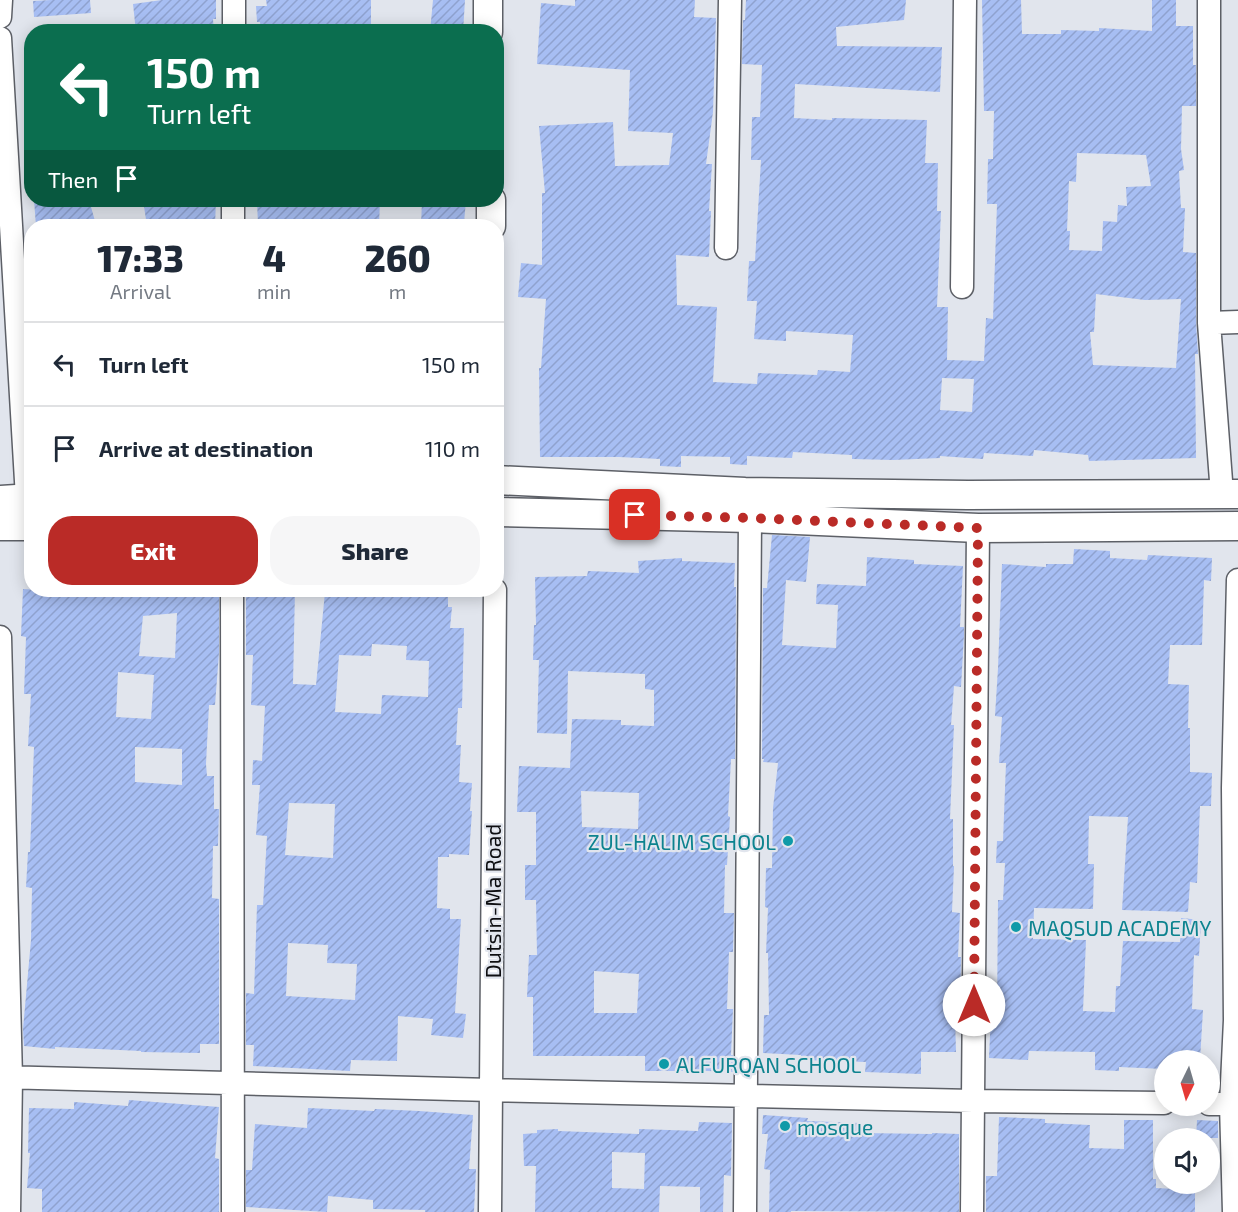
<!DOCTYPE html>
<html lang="en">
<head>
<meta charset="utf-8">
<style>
  :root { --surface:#fff; --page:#f6f6f7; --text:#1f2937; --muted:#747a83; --line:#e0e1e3; --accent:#ba2b27 }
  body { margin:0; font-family:"Exo 2",sans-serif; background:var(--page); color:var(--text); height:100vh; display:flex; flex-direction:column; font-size:22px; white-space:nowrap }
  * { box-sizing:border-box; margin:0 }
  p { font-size:20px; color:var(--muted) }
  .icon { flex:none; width:33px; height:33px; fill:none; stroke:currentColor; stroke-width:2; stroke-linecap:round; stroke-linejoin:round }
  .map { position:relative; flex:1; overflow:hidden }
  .side { position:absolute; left:24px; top:219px; width:480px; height:378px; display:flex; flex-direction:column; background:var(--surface); border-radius:24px; box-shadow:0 3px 15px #0003 }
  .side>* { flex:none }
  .guide { position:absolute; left:24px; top:24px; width:480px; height:183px; border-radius:24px; box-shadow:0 3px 15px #0003; background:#0b6e4f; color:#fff; overflow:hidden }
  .needle { width:39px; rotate:185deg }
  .buttons { position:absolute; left:1154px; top:1050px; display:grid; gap:12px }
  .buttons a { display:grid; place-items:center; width:66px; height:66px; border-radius:50%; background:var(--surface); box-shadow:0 3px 15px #0003; font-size:30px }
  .pin { position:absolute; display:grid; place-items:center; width:51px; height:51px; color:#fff; margin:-26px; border-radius:12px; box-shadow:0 3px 9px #0006 }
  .me { position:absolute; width:66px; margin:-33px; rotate:0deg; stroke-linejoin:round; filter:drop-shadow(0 0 4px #0008) }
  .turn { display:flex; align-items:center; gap:21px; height:126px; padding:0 24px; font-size:27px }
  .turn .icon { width:78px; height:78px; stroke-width:2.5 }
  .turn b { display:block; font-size:42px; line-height:51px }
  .then { display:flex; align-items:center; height:57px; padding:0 24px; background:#0003; gap:12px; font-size:22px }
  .eta { display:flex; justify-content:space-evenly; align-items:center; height:102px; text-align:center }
  .eta b { font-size:36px; font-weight:800; line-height:42px }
  .button { display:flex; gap:12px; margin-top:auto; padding:12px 24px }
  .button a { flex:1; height:69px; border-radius:24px; background:var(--accent); color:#fff; font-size:24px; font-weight:800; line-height:69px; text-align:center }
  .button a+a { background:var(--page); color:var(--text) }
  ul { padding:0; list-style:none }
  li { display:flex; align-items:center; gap:18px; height:84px; padding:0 24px; border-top:2px solid var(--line) }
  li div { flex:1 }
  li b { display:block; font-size:22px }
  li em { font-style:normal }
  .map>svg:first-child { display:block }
</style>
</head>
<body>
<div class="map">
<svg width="1238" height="1212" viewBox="0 0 1238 1212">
  <defs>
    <pattern id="building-hatch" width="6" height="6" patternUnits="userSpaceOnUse" patternTransform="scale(1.5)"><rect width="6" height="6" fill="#a7bef3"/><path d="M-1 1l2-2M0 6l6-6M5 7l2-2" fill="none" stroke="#8fa2cf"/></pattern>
  </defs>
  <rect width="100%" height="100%" fill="#e1e5ed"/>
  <path fill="url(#building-hatch)" fill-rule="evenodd" d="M 51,0 L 90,0 L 91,13 L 34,17 L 33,1 Z
    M 162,0 L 216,0 L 216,19 L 213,19 L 214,32 L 136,32 L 133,4 Z
    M 266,0 L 371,0 L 371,32 L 261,32 L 260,22 L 257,22 L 256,6 L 267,6 Z
    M 433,0 L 465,0 L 463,32 L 430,32 Z
    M 575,0 L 695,0 L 694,17 L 716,18 L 713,112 L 706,164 L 712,164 L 709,211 L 711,211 L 709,257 L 676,255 L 677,305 L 717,307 L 713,382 L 757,384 L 758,373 L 817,375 L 818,370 L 850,372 L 853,335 L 786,331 L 786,341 L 754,339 L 757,301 L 747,301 L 749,261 L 755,261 L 761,160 L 751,160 L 752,117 L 760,117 L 762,65 L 742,64 L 743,20 L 745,20 L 746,0 L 906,0 L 904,20 L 836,27 L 837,46 L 942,47 L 940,92 L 795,84 L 794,118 L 832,120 L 832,118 L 927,120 L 925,163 L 938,163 L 937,211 L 941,211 L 937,307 L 948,307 L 947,360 L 984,361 L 986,318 L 993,319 L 997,204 L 987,204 L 988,159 L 993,159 L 994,111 L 984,111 L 982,0 L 1021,0 L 1022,34 L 1061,34 L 1061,30 L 1099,31 L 1099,28 L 1152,31 L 1152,0 L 1176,0 L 1176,26 L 1193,26 L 1193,65 L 1196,65 L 1196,106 L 1182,106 L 1181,149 L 1184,170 L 1179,171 L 1181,208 L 1185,208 L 1183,252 L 1196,253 L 1196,323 L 1198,354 L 1195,354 L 1196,458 L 1089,461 L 1088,455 L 1034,450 L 1033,456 L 984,453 L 983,459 L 940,456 L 940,458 L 893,460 L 852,459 L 852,455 L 793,452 L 792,458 L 747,456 L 747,465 L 730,464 L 730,457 L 681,456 L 681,467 L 660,466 L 660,459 L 619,457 L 540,457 L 539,368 L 541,368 L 546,299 L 518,297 L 521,263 L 542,265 L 542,193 L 545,193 L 539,126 L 613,122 L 615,166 L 669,165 L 673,133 L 628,131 L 630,70 L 537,64 L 541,3 L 575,6 ZM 1077,153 L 1146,155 L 1151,186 L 1126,187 L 1127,206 L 1118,205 L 1117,222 L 1103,221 L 1102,251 L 1069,250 L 1070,231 L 1067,231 L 1069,181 L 1076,182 ZM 1096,294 L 1145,300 L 1181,299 L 1176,368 L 1093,365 L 1090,332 L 1094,332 ZM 942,378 L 974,379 L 972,412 L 940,410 Z
    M 34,200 L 89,200 L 95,221 L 76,226 L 36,226 Z
    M 143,200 L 216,200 L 215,226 L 147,226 Z
    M 257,200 L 380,200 L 379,226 L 258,226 Z
    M 422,200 L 466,200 L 464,223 L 460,223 L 460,226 L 421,226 Z
    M 772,535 L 810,537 L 806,582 L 786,580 L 782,645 L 836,648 L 838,605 L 816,604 L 817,584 L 866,586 L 867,557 L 914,560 L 914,564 L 963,566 L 960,627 L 964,627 L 964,635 L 961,687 L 954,686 L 951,725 L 954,725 L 950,819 L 953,819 L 953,866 L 954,866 L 952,912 L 960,913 L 958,957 L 961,957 L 960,1016 L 955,1016 L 956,1052 L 921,1052 L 921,1074 L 865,1072 L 866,1062 L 801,1060 L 801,1055 L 763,1053 L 764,1015 L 769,1015 L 768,953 L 766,953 L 768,908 L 765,907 L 766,868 L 772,868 L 773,808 L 778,763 L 763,762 L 764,759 L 762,759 L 763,588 L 767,588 Z
    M 1074,549 L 1110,551 L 1110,558 L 1147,560 L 1148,555 L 1212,558 L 1211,581 L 1204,580 L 1202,645 L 1170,645 L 1168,684 L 1189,685 L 1188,728 L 1190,728 L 1190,772 L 1212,773 L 1211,806 L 1200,806 L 1197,883 L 1190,882 L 1188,912 L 1122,910 L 1128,817 L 1089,816 L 1088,864 L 1094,864 L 1093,909 L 1034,908 L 1033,939 L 1086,940 L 1083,1011 L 1115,1012 L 1116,986 L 1120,986 L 1123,941 L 1180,942 L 1181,918 L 1201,920 L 1199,956 L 1194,955 L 1192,1009 L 1203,1010 L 1200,1060 L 1164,1060 L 1164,1069 L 1119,1067 L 1119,1071 L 1095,1070 L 1095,1052 L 1029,1051 L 1028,1060 L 989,1058 L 991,1013 L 997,1013 L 998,900 L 1003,900 L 1005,863 L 996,863 L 997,841 L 1003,841 L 1006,763 L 999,763 L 1002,717 L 995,716 L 998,668 L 1002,564 L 1046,567 L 1046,564 L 1073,564 Z
    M 682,558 L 682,561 L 735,563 L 734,587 L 736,587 L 735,759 L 731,759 L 728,816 L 730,817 L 727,865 L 725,865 L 724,913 L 734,913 L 733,952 L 729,952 L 727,1009 L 733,1009 L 731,1055 L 733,1055 L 733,1072 L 683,1070 L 683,1071 L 645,1071 L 645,1056 L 533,1056 L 533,997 L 527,997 L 529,955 L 537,955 L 536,900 L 525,900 L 525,865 L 536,865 L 536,812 L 517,812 L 519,766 L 570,768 L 572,719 L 621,720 L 621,725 L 654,726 L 654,690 L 645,689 L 645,674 L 568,671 L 567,734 L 537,733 L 539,660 L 533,660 L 534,625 L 536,625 L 535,577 L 587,576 L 588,571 L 639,573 L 638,561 ZM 581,791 L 639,793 L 638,829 L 582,827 ZM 594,971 L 639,974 L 637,1013 L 594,1013 Z
    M 23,589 L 77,592 L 77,590 L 219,590 L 219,653 L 215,705 L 209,705 L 206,764 L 207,776 L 214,776 L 214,809 L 219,809 L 218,846 L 213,846 L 212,898 L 219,899 L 219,1044 L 200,1044 L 200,1053 L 141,1052 L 141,1051 L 55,1047 L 55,1049 L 24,1046 L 23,1029 L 31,940 L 32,888 L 26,887 L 28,852 L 30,852 L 34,747 L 28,746 L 31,694 L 24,694 L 26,637 L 21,636 ZM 177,613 L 175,658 L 139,656 L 143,616 ZM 118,672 L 154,675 L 151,719 L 116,717 ZM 135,747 L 182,749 L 182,785 L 135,782 Z
    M 246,590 L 295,590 L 293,684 L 316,685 L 325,592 L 359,596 L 359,590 L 393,590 L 393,594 L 448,596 L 448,607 L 452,607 L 450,628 L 464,628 L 462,708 L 458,708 L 456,745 L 461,745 L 459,782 L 472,783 L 470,811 L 472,811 L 469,855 L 449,854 L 449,857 L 438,857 L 437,908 L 450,909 L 450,919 L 461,919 L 455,1013 L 466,1014 L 463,1038 L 431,1035 L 433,1019 L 398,1016 L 397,1061 L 351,1060 L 350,1071 L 253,1066 L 254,1045 L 246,1045 L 246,993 L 254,994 L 257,905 L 263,905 L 267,836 L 256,835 L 260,785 L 252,785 L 253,760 L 262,761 L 265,706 L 251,705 L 253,655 L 246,655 ZM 372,644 L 407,646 L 406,660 L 429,661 L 428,697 L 382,695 L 381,714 L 335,712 L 339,655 L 371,656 ZM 289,803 L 335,804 L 333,858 L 285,855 ZM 288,943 L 328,945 L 327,963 L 357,964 L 355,1000 L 286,996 Z
    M 129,1100 L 219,1107 L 215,1158 L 219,1159 L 219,1212 L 42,1212 L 42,1189 L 27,1188 L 30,1153 L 28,1153 L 29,1108 L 74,1109 L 74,1102 L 128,1106 Z
    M 308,1108 L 374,1111 L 375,1109 L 419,1111 L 473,1115 L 469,1169 L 476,1169 L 474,1212 L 425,1212 L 425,1210 L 373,1209 L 373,1200 L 328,1196 L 327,1212 L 246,1207 L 246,1170 L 252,1170 L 255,1124 L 307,1128 Z
    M 763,1115 L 808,1118 L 807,1121 L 861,1123 L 861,1133 L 932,1134 L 932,1133 L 959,1134 L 959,1212 L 791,1211 L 791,1212 L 769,1212 L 770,1170 L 764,1169 L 768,1134 L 762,1134 Z
    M 999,1117 L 1045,1119 L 1045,1123 L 1090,1125 L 1089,1148 L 1124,1149 L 1124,1120 L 1153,1120 L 1153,1179 L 1156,1179 L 1156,1188 L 1195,1190 L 1195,1212 L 986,1212 L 986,1176 L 997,1176 Z
    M 1197,1120 L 1218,1121 L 1218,1138 L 1196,1138 Z
    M 699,1122 L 732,1123 L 731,1176 L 724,1175 L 723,1212 L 700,1212 L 700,1187 L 660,1186 L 659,1212 L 535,1212 L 536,1166 L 524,1166 L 523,1134 L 537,1133 L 537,1130 L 558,1129 L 558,1131 L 639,1134 L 639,1129 L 698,1131 ZM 612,1152 L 645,1153 L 644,1189 L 612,1188 Z"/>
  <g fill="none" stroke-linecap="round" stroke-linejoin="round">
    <g stroke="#5d6067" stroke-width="25">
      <path id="minor" d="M 1209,0 L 1209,323 L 1222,494
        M 0,17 L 1,0
        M 234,32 L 234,0
        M 0,38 L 27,498
        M 233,226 L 233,200
        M 726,248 L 730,0
        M 962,287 L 965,0
        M 1209,323 L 1238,322
        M 232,590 L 233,1212
        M 0,637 L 11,1078 L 9,1212
        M 0,1077 L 491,1090 L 973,1101 L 1164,1103
        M 1209,1104 L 1231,1104
        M 490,1212 L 495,590
        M 745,1212 L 750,518
        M 972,1212 L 978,528
        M 1234,1212 L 1231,1104 L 1235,1020 L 1233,788 L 1238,580"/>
    </g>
    <g stroke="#5d6067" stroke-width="31">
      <path id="tertiary" d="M 488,0 L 488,32
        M 491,200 L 491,226
        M 496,480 L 745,492 L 968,495 L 1238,494
        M 0,500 L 32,498
        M 496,512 L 750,518 L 978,528 L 1238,526
        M 0,526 L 32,526"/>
    </g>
    <use href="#minor" stroke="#fff" stroke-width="22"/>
    <use href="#tertiary" stroke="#fff" stroke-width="28"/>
  </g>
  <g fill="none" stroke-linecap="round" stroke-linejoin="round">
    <path stroke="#ba2b27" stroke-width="10" stroke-dasharray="0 18" d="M 635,515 L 750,518 L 978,528 L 974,1005"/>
  </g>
  <g fill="#0f9aa8" stroke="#e1e5ed" stroke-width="2">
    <circle cx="788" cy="841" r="6"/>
    <circle cx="1016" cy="927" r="6"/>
    <circle cx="664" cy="1064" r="6"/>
    <circle cx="785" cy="1126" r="6"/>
  </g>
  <g text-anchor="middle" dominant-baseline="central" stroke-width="4.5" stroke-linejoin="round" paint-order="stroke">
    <g font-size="21" fill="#0d838f" stroke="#e1e5ed" text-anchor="start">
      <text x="776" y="841" text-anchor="end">ZUL-HALIM SCHOOL</text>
      <text x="1028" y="927">MAQSUD ACADEMY</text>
      <text x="676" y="1064">ALFURQAN SCHOOL</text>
      <text x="797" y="1126">mosque</text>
    </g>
    <g font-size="21" fill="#0d0e11" stroke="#e1e5ed">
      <text transform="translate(492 901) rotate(-90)">Dutsin-Ma Road</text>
    </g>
  </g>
</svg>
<div class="buttons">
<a><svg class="needle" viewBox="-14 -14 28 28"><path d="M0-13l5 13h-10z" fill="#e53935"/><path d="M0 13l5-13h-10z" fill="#747a83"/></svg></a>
<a><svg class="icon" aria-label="sound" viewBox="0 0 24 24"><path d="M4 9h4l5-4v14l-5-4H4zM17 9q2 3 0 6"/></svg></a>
</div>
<div class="pin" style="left:635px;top:515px;background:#d93025"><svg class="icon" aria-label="arrive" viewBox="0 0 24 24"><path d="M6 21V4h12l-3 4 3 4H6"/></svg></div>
<svg class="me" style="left:974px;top:1005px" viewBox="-20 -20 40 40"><circle r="19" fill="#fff"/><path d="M0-13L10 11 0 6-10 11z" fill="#ba2b27"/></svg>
<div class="guide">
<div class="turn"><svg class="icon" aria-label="left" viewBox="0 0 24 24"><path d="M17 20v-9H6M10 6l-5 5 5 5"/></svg><div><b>150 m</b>Turn left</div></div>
<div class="then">Then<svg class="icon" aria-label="arrive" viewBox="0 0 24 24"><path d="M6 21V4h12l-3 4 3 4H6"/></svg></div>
</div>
<section class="side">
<div class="eta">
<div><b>17:33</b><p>Arrival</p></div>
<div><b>4</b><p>min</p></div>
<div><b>260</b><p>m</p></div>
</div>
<ul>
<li><svg class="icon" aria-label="left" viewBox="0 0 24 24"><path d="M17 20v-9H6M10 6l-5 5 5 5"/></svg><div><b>Turn left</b></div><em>150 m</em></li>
<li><svg class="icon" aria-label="arrive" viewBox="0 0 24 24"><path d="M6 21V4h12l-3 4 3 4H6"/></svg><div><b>Arrive at destination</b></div><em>110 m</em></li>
</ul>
<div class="button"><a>Exit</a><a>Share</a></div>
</section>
</div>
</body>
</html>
